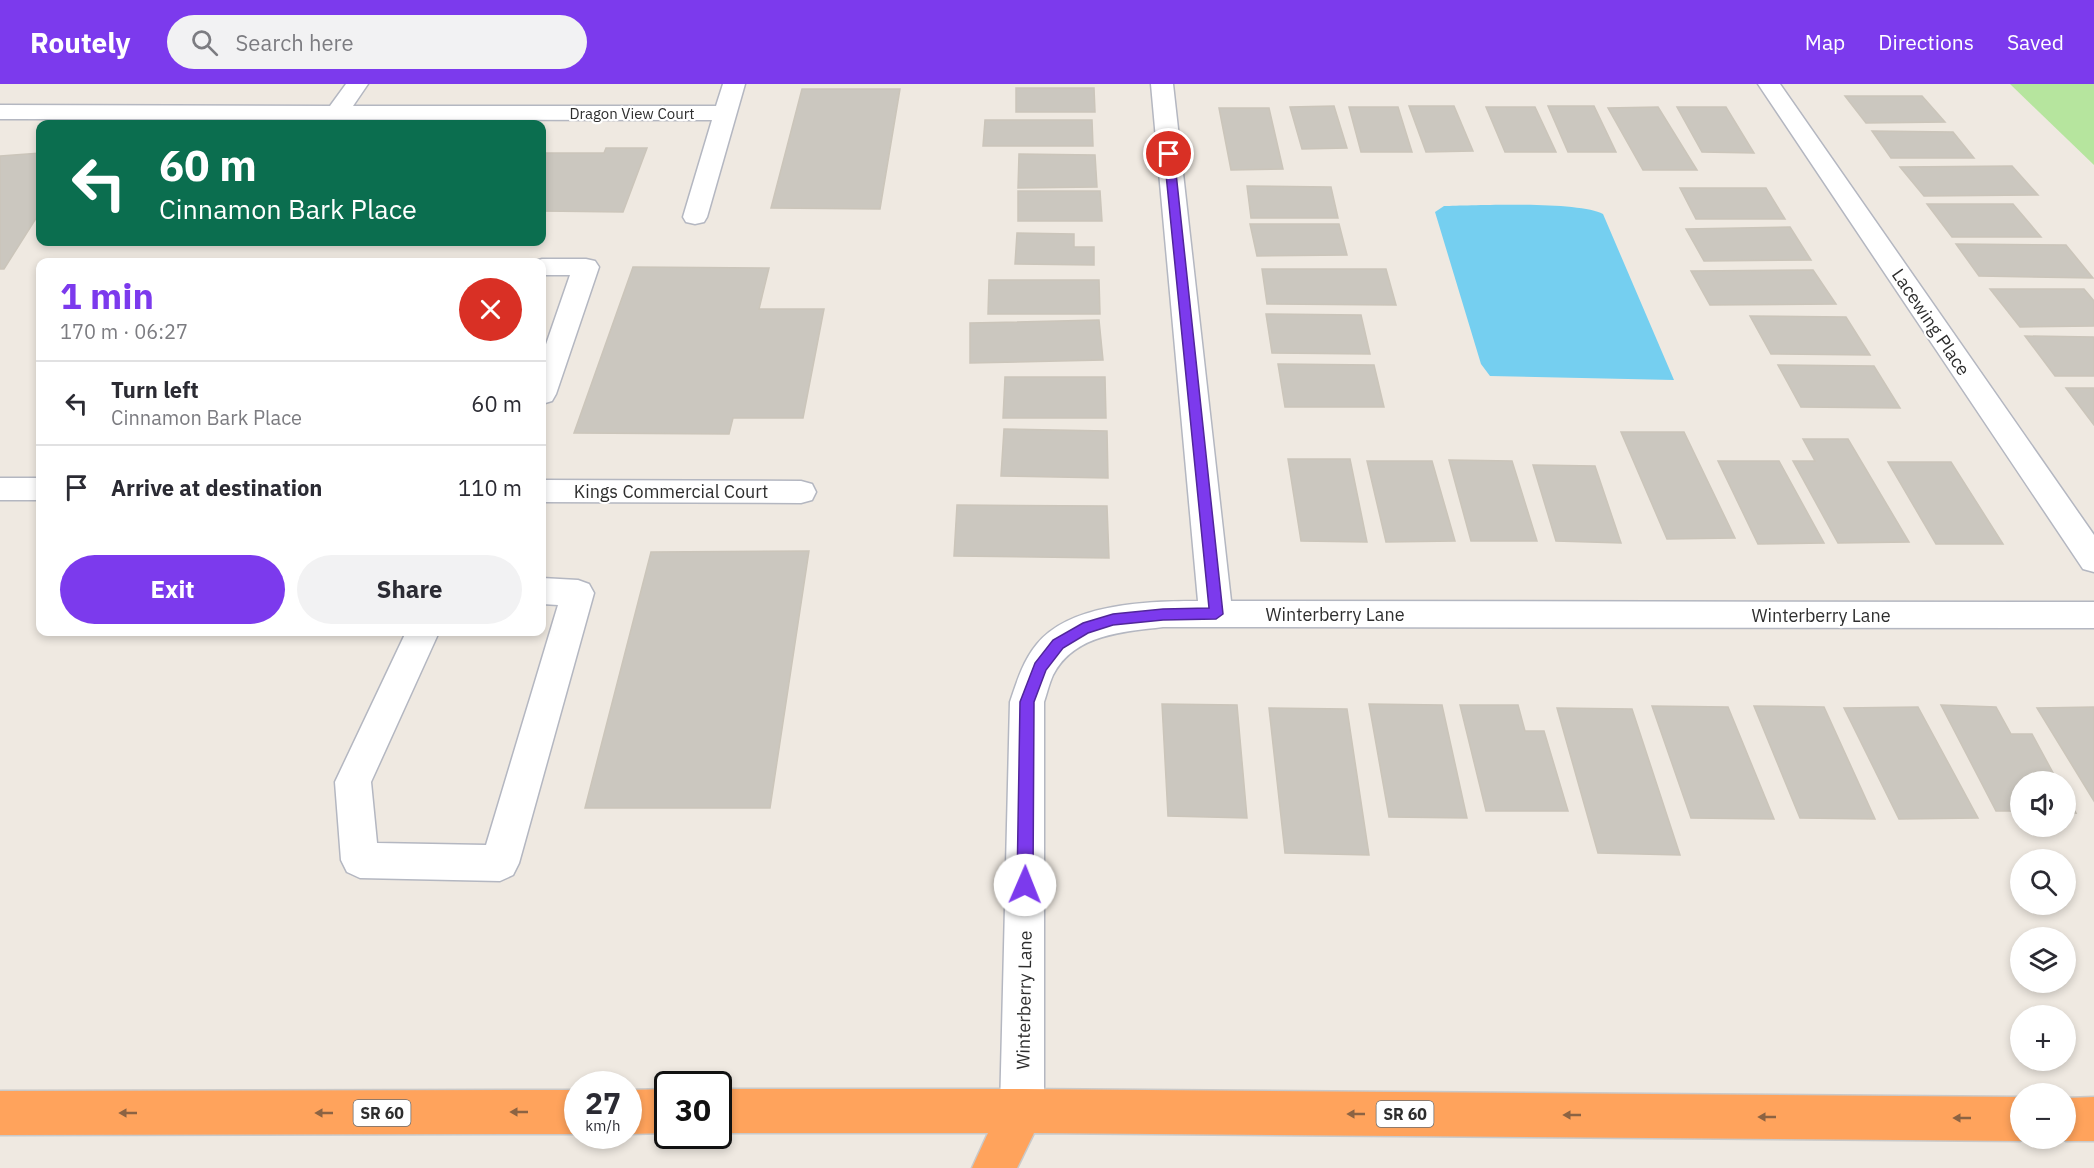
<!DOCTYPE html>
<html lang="en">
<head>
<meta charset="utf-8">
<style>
  :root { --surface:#fff; --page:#f2f2f3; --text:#2b2b33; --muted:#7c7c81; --line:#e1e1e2; --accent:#7c3aed }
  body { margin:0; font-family:"IBM Plex Sans",sans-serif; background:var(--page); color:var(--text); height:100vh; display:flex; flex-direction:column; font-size:22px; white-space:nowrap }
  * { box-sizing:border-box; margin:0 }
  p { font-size:20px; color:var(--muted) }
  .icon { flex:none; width:33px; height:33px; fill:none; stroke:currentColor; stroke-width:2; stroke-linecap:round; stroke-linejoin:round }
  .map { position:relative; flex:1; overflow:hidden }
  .sheet { position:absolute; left:36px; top:174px; width:510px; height:378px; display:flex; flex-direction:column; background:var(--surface); border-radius:12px; box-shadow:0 3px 9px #0003 }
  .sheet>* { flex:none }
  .top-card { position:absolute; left:36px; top:36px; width:510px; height:126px; border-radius:12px; box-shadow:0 3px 9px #0003; background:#0b6e4f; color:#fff; overflow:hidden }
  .buttons { position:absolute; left:2010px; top:687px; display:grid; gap:12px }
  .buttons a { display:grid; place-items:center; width:66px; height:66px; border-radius:50%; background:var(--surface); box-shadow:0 3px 9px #0003; font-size:30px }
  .speed { position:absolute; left:564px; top:987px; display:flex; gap:12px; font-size:30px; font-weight:700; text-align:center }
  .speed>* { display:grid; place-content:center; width:78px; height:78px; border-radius:50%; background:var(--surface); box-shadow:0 3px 9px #0003; line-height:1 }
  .speed small { font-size:15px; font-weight:400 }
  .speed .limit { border:3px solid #111; border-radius:9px; background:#fff; color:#111 }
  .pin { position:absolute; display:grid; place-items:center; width:51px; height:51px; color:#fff; margin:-26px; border:3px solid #fff; border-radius:50%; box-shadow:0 2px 6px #0007 }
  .me { position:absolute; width:66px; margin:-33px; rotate:1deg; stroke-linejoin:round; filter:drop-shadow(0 0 4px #0008) }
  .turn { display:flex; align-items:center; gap:21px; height:126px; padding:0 24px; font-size:27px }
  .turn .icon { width:78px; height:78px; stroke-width:2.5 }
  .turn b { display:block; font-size:42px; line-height:51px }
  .round { display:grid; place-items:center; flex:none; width:63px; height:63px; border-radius:32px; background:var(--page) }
  .overview { display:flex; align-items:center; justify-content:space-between; height:102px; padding:0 24px }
  h1 { font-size:36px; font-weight:700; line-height:45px; color:var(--accent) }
  .button { display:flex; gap:12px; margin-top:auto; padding:12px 24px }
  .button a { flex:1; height:69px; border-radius:36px; background:var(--accent); color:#fff; font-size:24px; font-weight:700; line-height:69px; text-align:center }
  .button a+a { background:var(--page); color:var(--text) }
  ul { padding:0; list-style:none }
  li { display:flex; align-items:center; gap:18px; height:84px; padding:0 24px; border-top:2px solid var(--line) }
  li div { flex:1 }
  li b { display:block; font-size:22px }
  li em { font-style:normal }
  header { display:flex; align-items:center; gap:36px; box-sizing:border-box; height:84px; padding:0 30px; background:var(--accent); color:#fff }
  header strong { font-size:28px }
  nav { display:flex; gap:33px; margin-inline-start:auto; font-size:21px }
  .search { width:420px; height:54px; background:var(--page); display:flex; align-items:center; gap:15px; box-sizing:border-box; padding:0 21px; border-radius:33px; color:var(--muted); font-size:22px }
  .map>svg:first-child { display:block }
</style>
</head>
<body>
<header>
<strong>Routely</strong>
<div class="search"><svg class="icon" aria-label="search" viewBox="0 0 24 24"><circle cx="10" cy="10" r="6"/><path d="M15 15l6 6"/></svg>Search here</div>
<nav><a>Map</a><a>Directions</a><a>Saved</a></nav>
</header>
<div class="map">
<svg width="2094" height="1084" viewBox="0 0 2094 1084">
  <rect width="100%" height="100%" fill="#efe9e1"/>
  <path fill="#b6e59e" d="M 2010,0 L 2094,0 L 2094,81 Z"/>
  <path fill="#75cff0" d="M 1444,122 C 1475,121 1580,117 1603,130 L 1674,296 L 1490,292 L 1481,280 L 1435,128 Z"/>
  <path fill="#cbc7bf" stroke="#cbc5ba" stroke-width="1.5" d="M 1016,4 L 1094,4 L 1095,28 L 1016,28 Z
    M 802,5 L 900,5 L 880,125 L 771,124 Z
    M 1845,12 L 1922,12 L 1945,38 L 1866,39 Z
    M 1334,22 L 1347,64 L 1302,65 L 1290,23 Z
    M 1409,22 L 1454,22 L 1473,67 L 1426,68 Z
    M 1548,22 L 1594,22 L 1616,68 L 1568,68 Z
    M 1349,23 L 1398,23 L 1412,68 L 1361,68 Z
    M 1486,23 L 1535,23 L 1556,68 L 1505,68 Z
    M 1658,23 L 1697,86 L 1643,86 L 1608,24 Z
    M 1677,23 L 1726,23 L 1754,69 L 1702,68 Z
    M 1219,24 L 1269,24 L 1283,85 L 1231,86 Z
    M 985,36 L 1092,36 L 1093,62 L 983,62 Z
    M 1872,47 L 1953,48 L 1974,74 L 1891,74 Z
    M 606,64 L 647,64 L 623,128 L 542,127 L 542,69 L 604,69 Z
    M 40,69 L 40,128 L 4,185 L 0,185 L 0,72 Z
    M 1019,70 L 1095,71 L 1097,103 L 1018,104 Z
    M 2012,82 L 2038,111 L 1924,112 L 1900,83 Z
    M 1247,102 L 1331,103 L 1338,134 L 1251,134 Z
    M 1680,104 L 1766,104 L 1785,135 L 1696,135 Z
    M 1018,107 L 1100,107 L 1102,137 L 1018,137 Z
    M 1927,120 L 2013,120 L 2041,153 L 1952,153 Z
    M 1250,140 L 1339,140 L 1347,171 L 1257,172 Z
    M 1790,143 L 1811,176 L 1704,177 L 1686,145 Z
    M 1017,149 L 1074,150 L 1074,163 L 1094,163 L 1094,181 L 1015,180 Z
    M 1956,160 L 2066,161 L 2093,194 L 1979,192 Z
    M 633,183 L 769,184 L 759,225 L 824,225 L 803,334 L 733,334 L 729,350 L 574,349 Z
    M 1262,185 L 1386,185 L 1396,221 L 1267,220 Z
    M 1813,186 L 1836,220 L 1710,221 L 1691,187 Z
    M 989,196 L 1099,196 L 1100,230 L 988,230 Z
    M 1990,205 L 2084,205 L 2094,217 L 2094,242 L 2020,243 Z
    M 1266,230 L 1361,231 L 1370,270 L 1272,269 Z
    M 1750,232 L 1846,233 L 1870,271 L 1771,270 Z
    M 1099,236 L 1103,276 L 970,279 L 970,239 Z
    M 2025,252 L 2094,253 L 2094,292 L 2055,292 Z
    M 1278,280 L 1374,281 L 1384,323 L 1285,323 Z
    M 1778,281 L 1874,282 L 1900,324 L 1801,323 Z
    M 1005,293 L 1105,293 L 1106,334 L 1003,334 Z
    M 2066,304 L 2094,304 L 2094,341 Z
    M 1004,345 L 1107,347 L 1108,394 L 1001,392 Z
    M 1621,348 L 1684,348 L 1735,454 L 1667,455 Z
    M 1803,355 L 1848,355 L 1909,458 L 1838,459 L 1793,377 L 1815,377 Z
    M 1288,375 L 1350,375 L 1367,458 L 1301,457 Z
    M 1449,376 L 1512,377 L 1537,457 L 1471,457 Z
    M 1367,377 L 1432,377 L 1455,457 L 1386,458 Z
    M 1718,377 L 1779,377 L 1824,459 L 1758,460 Z
    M 1888,378 L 1951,378 L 2003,460 L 1936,460 Z
    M 1533,381 L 1595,382 L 1621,459 L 1556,457 Z
    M 957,421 L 1107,422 L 1109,474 L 954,472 Z
    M 809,467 L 770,724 L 585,724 L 651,468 Z
    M 1162,620 L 1237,621 L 1247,734 L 1168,732 Z
    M 1369,620 L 1442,621 L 1467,734 L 1389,733 Z
    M 1460,621 L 1518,621 L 1525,647 L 1544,647 L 1568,727 L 1486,727 Z
    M 1941,621 L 1996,623 L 2011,650 L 2032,650 L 2058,698 L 2020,698 L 2020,727 L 1996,727 Z
    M 1652,622 L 1728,623 L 1774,735 L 1691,734 Z
    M 1754,622 L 1824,623 L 1875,735 L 1800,734 Z
    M 1918,623 L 1978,734 L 1899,735 L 1844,624 Z
    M 2094,623 L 2094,717 L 2037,624 Z
    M 1269,624 L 1347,625 L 1369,771 L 1285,769 Z
    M 1557,624 L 1632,625 L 1680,771 L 1598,769 Z
    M 2066,710 L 2076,729 L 2066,728 Z"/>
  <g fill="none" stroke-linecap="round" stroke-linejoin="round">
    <g stroke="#b4b7c1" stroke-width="3">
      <path id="minor" d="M 346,0 L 368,0 L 353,22 L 716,22 L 723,0 L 745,0 L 707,133 L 704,138 L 695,140 L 686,138 L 683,133 L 712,36 L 0,35 L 0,21 L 330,22 Z
        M 1151,0 L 1173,0 L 1231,517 L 2094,518 L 2094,544 L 1163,543 C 1123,548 1074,550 1053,591 C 1049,600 1047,609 1044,618 L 1044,1027 L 1037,1042 L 1022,1049 L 1007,1042 L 1000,1027 L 1010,618 C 1017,597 1023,577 1037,560 C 1070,519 1150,517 1198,517 Z
        M 1758,0 L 1780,0 L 2094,451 L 2094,488 L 2083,485 Z
        M 542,175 L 586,175 L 595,177 L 599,183 L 556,310 L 552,317 L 542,320 L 542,272 L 570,191 L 542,191 L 542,178 L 532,178 Z
        M 0,394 L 40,394 L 40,416 L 0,416 Z
        M 542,396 L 801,397 L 812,400 L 816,408 L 812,416 L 801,419 L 542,418 Z
        M 542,494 L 578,496 L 589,500 L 594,509 L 519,779 L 513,791 L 500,797 L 360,794 L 347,788 L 341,776 L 335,698 L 406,548 L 439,548 L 371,698 L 377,759 L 486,761 L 558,521 L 542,520 Z"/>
    </g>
    <g stroke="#c9c9c9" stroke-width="3">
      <path id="highway" d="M 668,1005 L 668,1049 L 628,1050 L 628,1006 Z
        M 718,1005 L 1022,1005 L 2020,1013 L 2020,1054 L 2025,1054 L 2020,1057 L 1034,1049 L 1017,1084 L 972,1084 L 988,1049 L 718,1049 Z
        M 578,1006 L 578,1050 L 0,1051 L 0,1007 Z
        M 2094,1013 L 2094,1057 L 2066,1057 L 2061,1054 L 2066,1054 L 2066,1014 Z"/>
    </g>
    <use href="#minor" fill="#fff" fill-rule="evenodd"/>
    <use href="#highway" fill="#ffa35c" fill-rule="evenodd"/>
  </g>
  <defs><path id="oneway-solid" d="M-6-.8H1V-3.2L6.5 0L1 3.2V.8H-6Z" transform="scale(1.5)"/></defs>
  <g fill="#8c6343">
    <use href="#oneway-solid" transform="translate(519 1028) rotate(180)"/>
    <use href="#oneway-solid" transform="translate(128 1029) rotate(-180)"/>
    <use href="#oneway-solid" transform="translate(324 1029) rotate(180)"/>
    <use href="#oneway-solid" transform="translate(1356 1030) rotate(-180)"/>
    <use href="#oneway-solid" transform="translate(1572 1031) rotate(-180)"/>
    <use href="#oneway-solid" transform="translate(1767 1033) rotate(-180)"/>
    <use href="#oneway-solid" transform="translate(1962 1034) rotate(-180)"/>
  </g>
  <path fill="#7c3aed" stroke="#51269a" stroke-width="1.5" d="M 1169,67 L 1174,70 L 1223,530 L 1216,535 L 1163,536 L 1113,541 L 1088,549 L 1063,564 L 1046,586 L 1034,618 L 1033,801 L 1031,806 L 1025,808 L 1019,806 L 1017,801 L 1020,618 L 1035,579 L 1053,556 L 1083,539 L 1113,530 L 1163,525 L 1209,524 L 1164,70 Z"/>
  <g text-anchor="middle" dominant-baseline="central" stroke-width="4.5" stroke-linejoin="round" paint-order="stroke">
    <g font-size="15" fill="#2e2e2e" stroke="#fff">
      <text x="632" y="29">Dragon View Court</text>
    </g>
    <g fill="#fff" stroke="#6d6d6d" stroke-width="1.5">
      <rect x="353.5" y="1016" width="57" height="26" rx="4.5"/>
      <rect x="1376.5" y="1017" width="57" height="26" rx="4.5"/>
    </g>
    <g font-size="16" font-weight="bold" fill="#2e2e2e">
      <text x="382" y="1029">SR 60</text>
      <text x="1405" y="1030">SR 60</text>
    </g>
    <g font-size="18" fill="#2e2e2e" stroke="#fff">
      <text transform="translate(1931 238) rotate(56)">Lacewing Place</text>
      <text x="671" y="407">Kings Commercial Court</text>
      <text x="1335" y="530">Winterberry Lane</text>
      <text x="1821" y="531">Winterberry Lane</text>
      <text transform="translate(1024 916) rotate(-89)">Winterberry Lane</text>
    </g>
  </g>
</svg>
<div class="buttons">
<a><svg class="icon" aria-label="sound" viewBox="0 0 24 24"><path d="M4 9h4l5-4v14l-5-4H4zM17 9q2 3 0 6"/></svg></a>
<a><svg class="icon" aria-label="search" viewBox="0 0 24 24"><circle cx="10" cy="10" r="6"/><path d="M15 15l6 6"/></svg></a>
<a><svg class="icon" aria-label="layers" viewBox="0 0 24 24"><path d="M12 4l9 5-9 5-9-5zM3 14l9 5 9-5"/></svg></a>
<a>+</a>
<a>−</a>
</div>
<div class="speed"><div>27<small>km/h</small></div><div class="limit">30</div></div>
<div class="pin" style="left:1169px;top:70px;background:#d93025"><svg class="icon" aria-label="arrive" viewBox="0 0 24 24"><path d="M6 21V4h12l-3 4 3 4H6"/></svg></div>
<svg class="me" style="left:1025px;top:801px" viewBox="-20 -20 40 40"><circle r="19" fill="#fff"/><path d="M0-13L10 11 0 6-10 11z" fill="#7c3aed"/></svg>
<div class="top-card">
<div class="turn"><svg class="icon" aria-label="left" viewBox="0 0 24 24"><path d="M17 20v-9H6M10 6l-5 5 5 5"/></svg><div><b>60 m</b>Cinnamon Bark Place</div></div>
</div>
<section class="sheet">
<div class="overview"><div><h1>1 min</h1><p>170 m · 06:27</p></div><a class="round" style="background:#d93025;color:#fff"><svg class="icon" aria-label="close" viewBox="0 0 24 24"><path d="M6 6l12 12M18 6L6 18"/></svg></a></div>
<ul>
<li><svg class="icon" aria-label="left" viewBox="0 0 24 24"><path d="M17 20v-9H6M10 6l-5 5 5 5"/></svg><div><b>Turn left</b><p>Cinnamon Bark Place</p></div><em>60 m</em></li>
<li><svg class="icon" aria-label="arrive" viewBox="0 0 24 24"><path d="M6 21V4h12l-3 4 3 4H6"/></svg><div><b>Arrive at destination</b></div><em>110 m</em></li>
</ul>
<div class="button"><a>Exit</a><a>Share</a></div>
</section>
</div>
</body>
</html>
